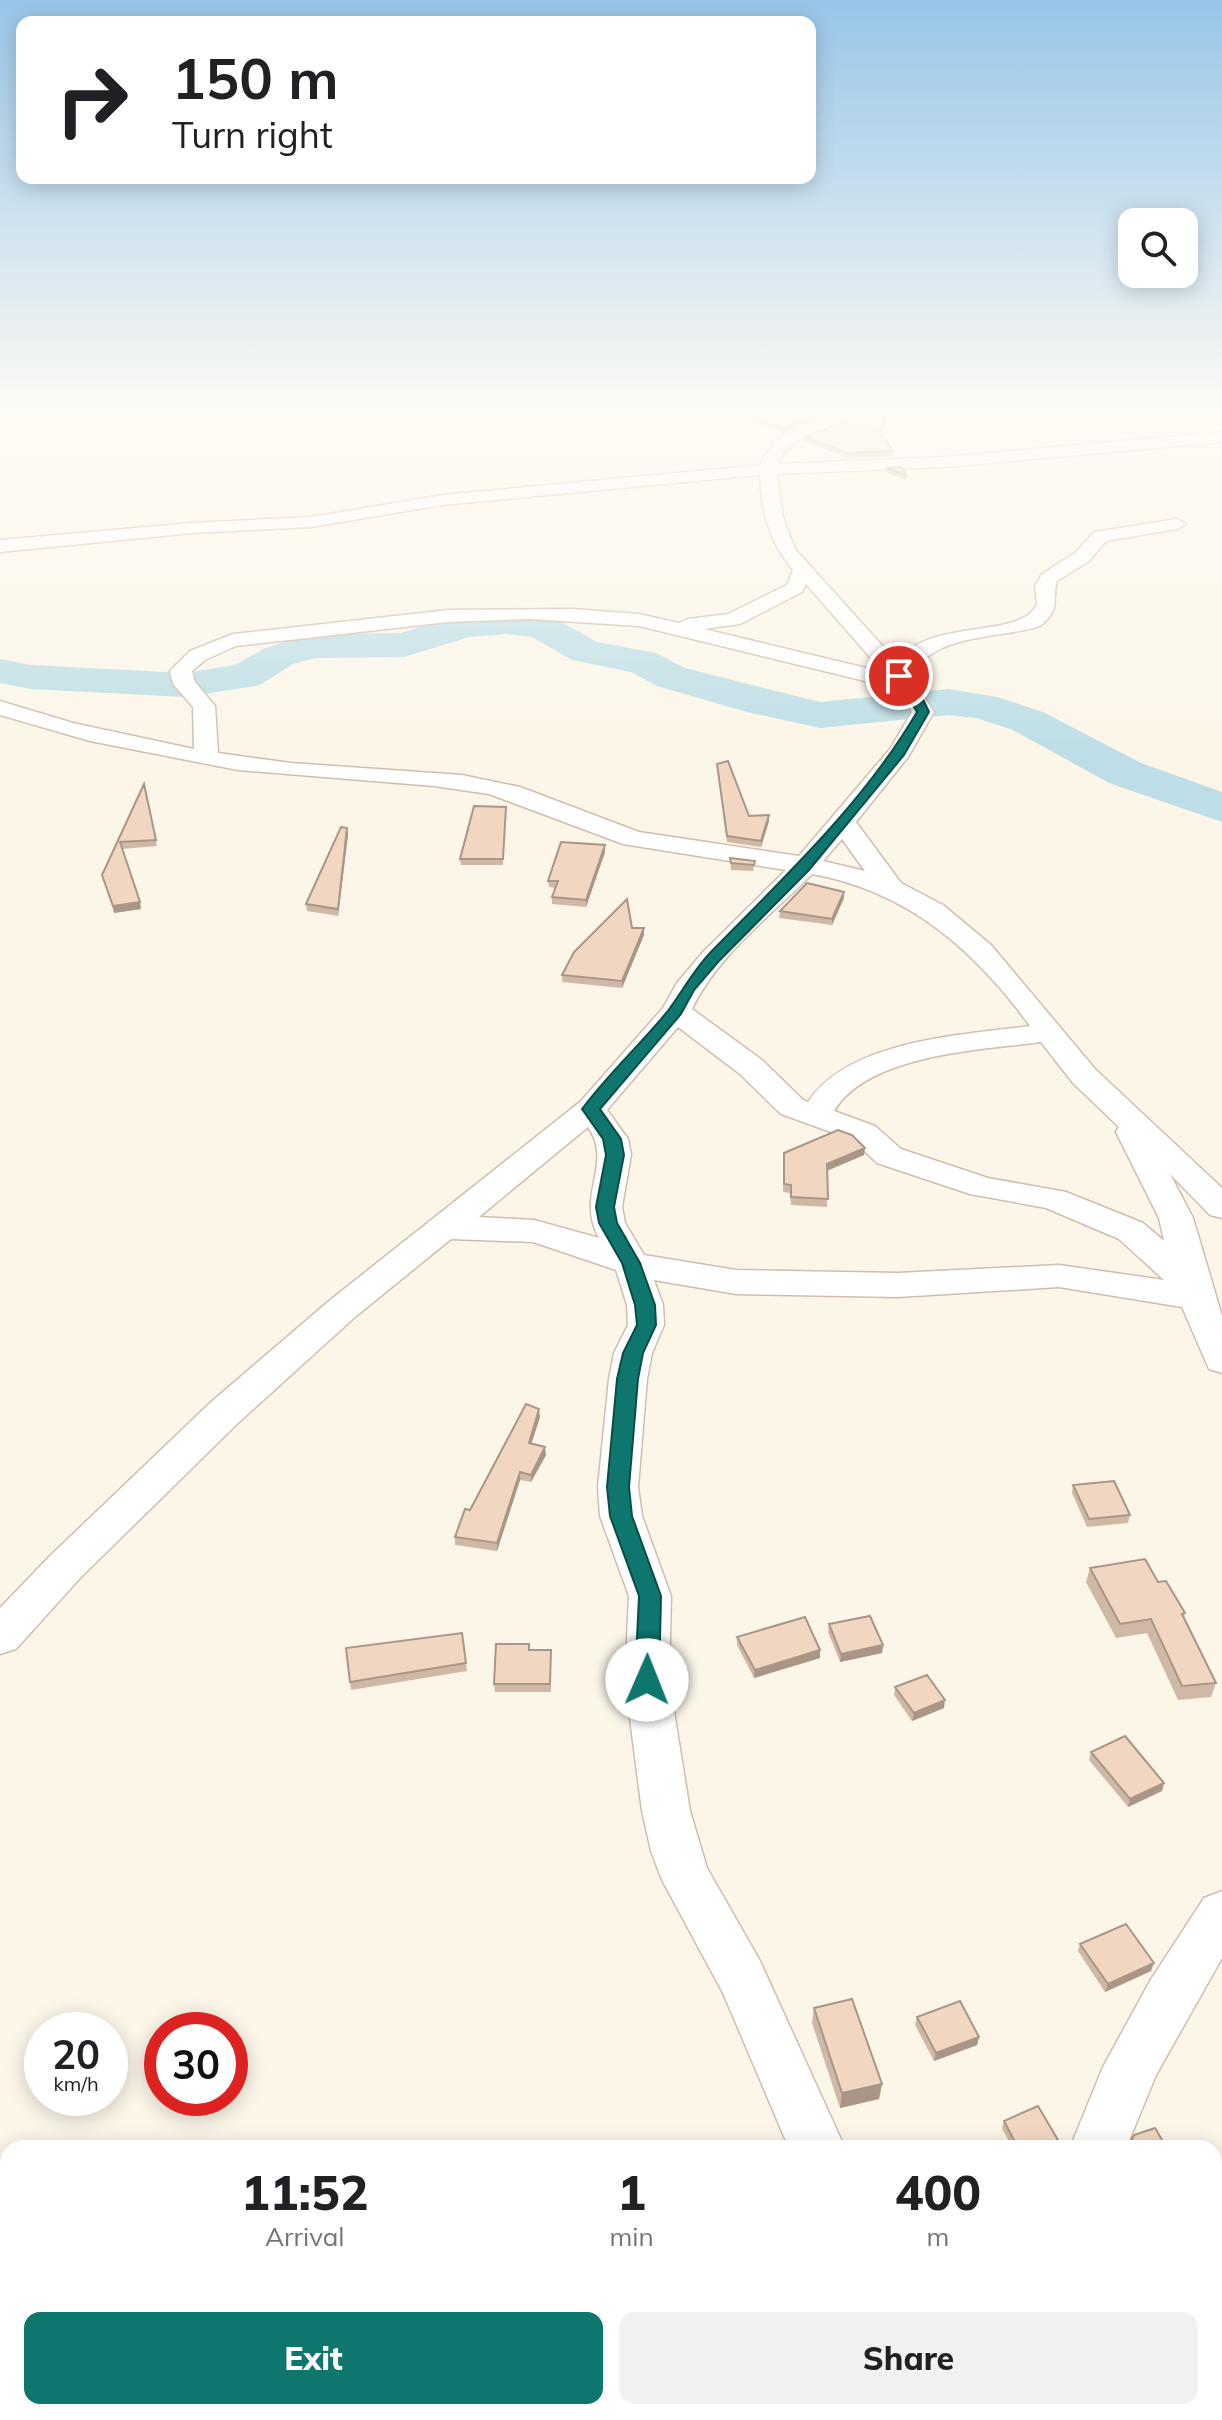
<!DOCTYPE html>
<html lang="en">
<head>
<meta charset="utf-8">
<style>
  :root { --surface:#fff; --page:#f2f2f2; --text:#202124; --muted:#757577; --accent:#0f766e }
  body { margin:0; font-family:Mulish,sans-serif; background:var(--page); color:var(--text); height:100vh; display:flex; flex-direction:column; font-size:30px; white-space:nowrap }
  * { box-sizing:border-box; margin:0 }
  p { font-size:26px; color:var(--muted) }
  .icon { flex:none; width:44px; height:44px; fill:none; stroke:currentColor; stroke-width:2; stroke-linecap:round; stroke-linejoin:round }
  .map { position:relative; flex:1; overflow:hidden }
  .drawer { position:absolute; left:0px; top:2140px; width:1222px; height:280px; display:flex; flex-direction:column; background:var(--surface); border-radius:24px 24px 0 0; box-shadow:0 4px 20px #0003 }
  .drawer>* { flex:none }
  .guide { position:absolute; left:16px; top:16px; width:800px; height:168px; border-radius:16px; box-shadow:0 4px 20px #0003; background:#fff; color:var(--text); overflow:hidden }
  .buttons { position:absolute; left:1118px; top:208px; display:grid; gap:16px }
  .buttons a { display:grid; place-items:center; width:80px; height:80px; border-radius:16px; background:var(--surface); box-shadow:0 4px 20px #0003; font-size:40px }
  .speed { position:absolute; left:24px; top:2012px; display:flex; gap:16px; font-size:40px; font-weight:700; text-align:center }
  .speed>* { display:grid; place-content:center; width:104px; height:104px; border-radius:50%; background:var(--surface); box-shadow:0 4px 20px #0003; line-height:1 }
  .speed small { font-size:20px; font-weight:400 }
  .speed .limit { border:12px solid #d22; background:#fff; color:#111 }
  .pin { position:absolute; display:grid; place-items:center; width:68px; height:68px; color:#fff; margin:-34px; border:4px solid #fff; border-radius:50%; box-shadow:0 2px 8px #0007 }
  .me { position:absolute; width:88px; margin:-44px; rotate:1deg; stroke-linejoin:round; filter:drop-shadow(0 0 6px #0008) }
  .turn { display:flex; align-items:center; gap:28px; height:168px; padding:0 24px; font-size:36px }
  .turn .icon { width:104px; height:104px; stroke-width:2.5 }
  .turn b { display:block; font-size:56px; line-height:68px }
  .eta { display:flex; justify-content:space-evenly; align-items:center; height:136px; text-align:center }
  .eta b { font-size:48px; font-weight:800; line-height:56px }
  .primary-button { display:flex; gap:16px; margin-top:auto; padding:16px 24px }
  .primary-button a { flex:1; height:92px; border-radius:16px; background:var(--accent); color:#fff; font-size:32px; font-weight:800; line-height:92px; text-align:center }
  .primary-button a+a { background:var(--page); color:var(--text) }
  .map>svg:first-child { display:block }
</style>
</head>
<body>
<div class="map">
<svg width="1222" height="2420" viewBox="0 0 1222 2420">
  <rect width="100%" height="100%" fill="#fcf6e9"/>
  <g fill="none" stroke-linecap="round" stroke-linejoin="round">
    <path fill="#bddee6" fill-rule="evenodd" d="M 506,610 L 556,619 L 597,642 L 656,653 L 685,668 L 820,702 L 949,689 L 997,697 L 1043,712 L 1141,763 L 1222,792 L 1222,822 L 1109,783 L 1013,730 L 976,718 L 949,715 L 820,728 L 747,712 L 657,686 L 631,672 L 572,660 L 532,637 L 506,634 L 469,637 L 404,657 L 315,658 L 293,664 L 260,685 L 185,697 L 31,689 L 0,683 L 0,659 L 31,665 L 185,673 L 235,665 L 265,648 L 313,634 L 401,633 L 465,614 Z"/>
    <g stroke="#cebeae" stroke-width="3">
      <path id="street" d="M 839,414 L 861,414 C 837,435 791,428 778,464 L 945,457 L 1222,432 L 1222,442 L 945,467 L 777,474 L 783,517 L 795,549 L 897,662 C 928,617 1022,640 1037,604 L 1035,586 L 1042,574 L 1075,553 L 1094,532 L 1177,519 L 1186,524 L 1177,529 L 1106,541 L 1089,561 L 1057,581 C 1051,603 1062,608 1040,626 C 996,640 937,632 910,676 L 934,712 L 908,757 L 856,822 L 901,883 L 943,905 L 991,945 L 1095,1069 L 1222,1188 L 1222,1218 L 1210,1215 L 1170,1174 L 1193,1218 L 1222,1316 L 1222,1373 L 1209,1369 L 1182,1307 L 1059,1287 L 898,1297 L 736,1294 L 654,1280 L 663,1305 L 664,1325 L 652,1353 L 647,1379 L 638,1487 L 642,1516 L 671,1596 L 669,1680 L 690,1811 L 707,1868 L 760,1961 L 845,2148 L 789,2148 L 723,1993 L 662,1880 L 651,1851 L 642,1811 L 625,1680 L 629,1596 L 600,1516 L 598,1487 L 609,1379 L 614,1353 L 628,1325 L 627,1305 L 616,1270 L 533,1242 L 451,1239 L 355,1317 L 238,1423 L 80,1578 L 16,1649 L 0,1654 L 0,1608 L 50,1556 L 210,1403 L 329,1301 L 580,1102 L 663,1008 L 677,983 L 703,952 L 786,870 L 623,844 L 489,794 L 434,786 L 238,770 L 90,741 L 0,715 L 0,701 L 73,723 L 194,749 L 193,707 L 173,684 L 170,671 L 190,651 L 233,634 L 448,610 L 572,609 L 639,614 L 679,623 L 688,619 L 728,614 L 787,585 L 793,570 C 770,543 761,511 760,475 L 443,505 L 311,527 L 192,533 L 0,552 L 0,540 L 192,523 L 311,517 L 443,495 L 761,465 C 772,432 809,424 839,414 ZM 806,584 L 883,672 L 704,629 L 740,624 L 802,592 ZM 529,619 L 639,626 L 898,689 L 912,712 L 890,749 L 799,856 L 639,832 L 520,787 L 462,775 L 291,763 L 218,753 L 215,706 L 195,682 L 192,671 L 205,660 L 236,646 L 448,622 ZM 842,839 L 865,871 L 823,861 ZM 812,874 C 907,891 974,949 1030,1026 C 961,1035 849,1040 808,1102 L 803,1100 L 762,1060 L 692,1009 C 717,956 771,915 812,874 ZM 678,1027 L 740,1074 L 781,1114 L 853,1140 L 877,1163 L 970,1194 L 1046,1208 L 1119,1239 L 1164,1280 L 1059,1265 L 898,1273 L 736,1270 L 644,1255 L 625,1223 L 622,1207 L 631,1155 L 628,1139 L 607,1110 ZM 1041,1042 L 1073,1083 L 1119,1127 L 1116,1132 L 1159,1218 L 1164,1241 L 1143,1223 L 1066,1192 L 988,1178 L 901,1149 L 875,1126 L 834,1111 C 868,1054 981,1050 1041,1042 ZM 588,1127 C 614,1165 575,1194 599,1238 L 534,1220 L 479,1217 Z
        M 1222,1891 L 1222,1958 L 1156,2075 L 1126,2148 L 1070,2148 L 1103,2067 L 1150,1981 L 1204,1898 Z
        M 878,2412 L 941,2412 L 944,2420 L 881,2420 Z"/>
    </g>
    <use href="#street" fill="#fff" fill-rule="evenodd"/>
  </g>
  <path fill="#cfb9a6" d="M 731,414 L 831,414 L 783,433 Z
    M 889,414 L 881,433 L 893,451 L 892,456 L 848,458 L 804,441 L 804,437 L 853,419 Z
    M 886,468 L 906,475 L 906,480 L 885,472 Z
    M 717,764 L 749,816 L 769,821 L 761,847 L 727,842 Z
    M 144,784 L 157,846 L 122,849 L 141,909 L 114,913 L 102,875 Z
    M 506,807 L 503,865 L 461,865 L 460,859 Z
    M 347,828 L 348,835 L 338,916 L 307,911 L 306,904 Z
    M 605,845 L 605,852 L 586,907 L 552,904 L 552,897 L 555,888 L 549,887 L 548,881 Z
    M 730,858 L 755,861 L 753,871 L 731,870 Z
    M 844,898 L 832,925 L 779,918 L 780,911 Z
    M 644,928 L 644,935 L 622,988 L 562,982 L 562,975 Z
    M 865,1148 L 864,1155 L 827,1171 L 827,1207 L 791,1205 L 790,1193 L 783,1192 L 784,1153 Z
    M 540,1417 L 531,1444 L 546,1455 L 531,1482 L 520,1480 L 497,1551 L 455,1545 L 455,1537 L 470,1510 Z
    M 1073,1485 L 1130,1515 L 1128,1523 L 1087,1527 L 1072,1493 Z
    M 1090,1568 L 1158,1582 L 1185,1613 L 1184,1618 L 1216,1683 L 1211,1697 L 1178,1700 L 1147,1633 L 1116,1638 L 1086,1582 Z
    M 829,1624 L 883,1645 L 882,1653 L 840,1662 L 828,1632 Z
    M 462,1633 L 467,1671 L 351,1690 L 346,1648 Z
    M 737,1637 L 820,1658 L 754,1678 L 737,1645 Z
    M 529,1650 L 551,1650 L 551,1692 L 495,1692 L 494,1684 Z
    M 895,1687 L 944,1708 L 912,1721 L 894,1695 Z
    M 1091,1752 L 1164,1783 L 1162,1791 L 1128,1807 L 1089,1760 Z
    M 1080,1944 L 1151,1971 L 1105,1992 L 1078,1951 Z
    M 814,2008 L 882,2084 L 879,2099 L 840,2108 L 812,2023 Z
    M 917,2017 L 979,2037 L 977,2045 L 934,2061 L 915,2025 Z
    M 1004,2121 L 1056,2148 L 1012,2148 L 1002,2128 Z
    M 1219,2220 L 1222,2220 L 1222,2244 L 1216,2227 Z
    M 0,2308 L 8,2308 L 8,2394 L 0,2394 Z
    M 391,2412 L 461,2412 L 468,2420 L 397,2420 Z"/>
  <path fill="#a99687" d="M 820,414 L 831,414 L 783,433 L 783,429 Z
    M 769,815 L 769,821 L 761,847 L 761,841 Z
    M 347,828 L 348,835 L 338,916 L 338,909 Z
    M 605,845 L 605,852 L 586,907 L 586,900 Z
    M 844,892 L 844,898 L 832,925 L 832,919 Z
    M 140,902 L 141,909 L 114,913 L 113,906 Z
    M 644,928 L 644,935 L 622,988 L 622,981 Z
    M 865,1148 L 864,1155 L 826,1171 L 827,1164 Z
    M 539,1409 L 540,1417 L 529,1451 L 529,1443 Z
    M 545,1447 L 546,1455 L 531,1482 L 531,1475 Z
    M 520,1472 L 520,1480 L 497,1551 L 497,1543 Z
    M 883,1645 L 882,1653 L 840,1662 L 841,1654 Z
    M 820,1650 L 820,1658 L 754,1678 L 755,1670 Z
    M 945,1700 L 944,1708 L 912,1721 L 914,1713 Z
    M 1164,1783 L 1162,1791 L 1128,1807 L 1130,1799 Z
    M 1154,1963 L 1151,1971 L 1105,1992 L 1108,1984 Z
    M 979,2037 L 977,2045 L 934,2061 L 936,2053 Z
    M 882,2084 L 879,2099 L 840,2108 L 842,2093 Z
    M 1058,2140 L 1055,2148 L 1038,2148 Z"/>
  <path fill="#f1d7c1" stroke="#a99687" stroke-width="2" d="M 744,414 L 820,414 L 783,429 Z
    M 860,414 L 887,414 L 880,432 L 893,451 L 848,453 L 804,437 L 853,419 Z
    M 901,467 L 906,475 L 886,468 Z
    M 728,761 L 749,816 L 769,815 L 761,841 L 727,836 L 717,764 Z
    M 144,784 L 156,840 L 120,842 L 140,902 L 113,906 L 102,875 Z
    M 474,806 L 506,807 L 503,859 L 460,859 Z
    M 341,827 L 347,828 L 338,909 L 306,904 Z
    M 561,842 L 605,845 L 586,900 L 552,897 L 558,881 L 548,881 Z
    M 730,858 L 755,861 L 754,865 L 731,863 Z
    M 807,883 L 844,892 L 832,919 L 780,911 Z
    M 627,899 L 632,928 L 644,928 L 622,981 L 562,975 L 574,952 Z
    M 838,1130 L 852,1135 L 865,1148 L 827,1164 L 828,1199 L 791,1197 L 791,1185 L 784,1184 L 784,1153 Z
    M 526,1404 L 539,1409 L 529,1443 L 545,1447 L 531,1475 L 520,1472 L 497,1543 L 455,1537 L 465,1509 L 470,1510 Z
    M 1114,1481 L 1130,1515 L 1089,1519 L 1073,1485 Z
    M 1145,1559 L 1158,1582 L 1166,1581 L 1185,1613 L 1182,1614 L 1216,1683 L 1182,1686 L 1151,1619 L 1120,1624 L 1090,1568 Z
    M 870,1616 L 883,1645 L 841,1654 L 829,1624 Z
    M 805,1617 L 820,1650 L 755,1670 L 737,1637 Z
    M 462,1633 L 466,1663 L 350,1682 L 346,1648 Z
    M 496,1644 L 529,1644 L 529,1650 L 551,1650 L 550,1684 L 494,1684 Z
    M 927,1675 L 945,1700 L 914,1713 L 895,1687 Z
    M 1125,1736 L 1164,1783 L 1130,1799 L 1091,1752 Z
    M 1126,1924 L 1154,1963 L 1108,1984 L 1080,1944 Z
    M 852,1999 L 882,2084 L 842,2093 L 814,2008 Z
    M 960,2001 L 979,2037 L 936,2053 L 917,2017 Z
    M 1038,2106 L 1058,2140 L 1038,2148 L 1018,2148 L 1004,2121 Z
    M 1155,2128 L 1167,2148 L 1123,2148 L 1120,2143 L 1130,2143 L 1134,2135 Z
    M 0,2308 L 8,2308 L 8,2370 L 5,2381 L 0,2380 Z
    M 399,2412 L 461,2412 L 468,2420 L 405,2420 Z
    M 705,2412 L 719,2412 L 725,2420 L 697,2420 Z
    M 872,2413 L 875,2420 L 853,2420 Z"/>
  <linearGradient id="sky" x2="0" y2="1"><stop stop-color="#97c5e7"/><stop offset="0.55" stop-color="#fefbf5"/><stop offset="1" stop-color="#fefbf5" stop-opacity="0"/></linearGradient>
  <rect width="1222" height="753" fill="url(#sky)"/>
  <path fill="#0f766e" stroke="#0a4d48" stroke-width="2" d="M 895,674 L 903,674 L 921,695 L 929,712 L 904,755 L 809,870 L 718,962 L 694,990 L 681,1014 L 600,1109 L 621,1139 L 624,1155 L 614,1207 L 617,1223 L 640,1263 L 655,1305 L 656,1325 L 643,1353 L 638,1379 L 629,1487 L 632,1516 L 661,1596 L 659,1680 L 655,1687 L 647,1690 L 639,1687 L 635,1680 L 639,1596 L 610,1516 L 607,1487 L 617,1379 L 623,1353 L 637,1325 L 635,1305 L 622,1263 L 599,1223 L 596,1207 L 606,1155 L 603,1139 L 582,1109 C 608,1074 640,1045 667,1012 C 682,992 693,971 710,953 C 784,877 863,804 917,712 Z"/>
</svg>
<div class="buttons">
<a><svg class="icon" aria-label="search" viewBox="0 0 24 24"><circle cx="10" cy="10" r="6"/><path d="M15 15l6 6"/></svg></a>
</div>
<div class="speed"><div>20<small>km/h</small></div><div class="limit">30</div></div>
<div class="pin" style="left:899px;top:676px;background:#d93025"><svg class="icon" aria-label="arrive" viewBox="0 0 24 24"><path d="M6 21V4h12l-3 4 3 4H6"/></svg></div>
<svg class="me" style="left:647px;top:1680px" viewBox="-20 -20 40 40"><circle r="19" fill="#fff"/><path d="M0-13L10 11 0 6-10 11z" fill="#0f766e"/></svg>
<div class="guide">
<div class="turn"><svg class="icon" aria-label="right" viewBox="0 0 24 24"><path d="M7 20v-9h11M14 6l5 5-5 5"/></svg><div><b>150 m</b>Turn right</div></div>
</div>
<section class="drawer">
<div class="eta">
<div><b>11:52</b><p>Arrival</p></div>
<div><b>1</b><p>min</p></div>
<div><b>400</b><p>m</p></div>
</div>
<div class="primary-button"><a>Exit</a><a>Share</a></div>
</section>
</div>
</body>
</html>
